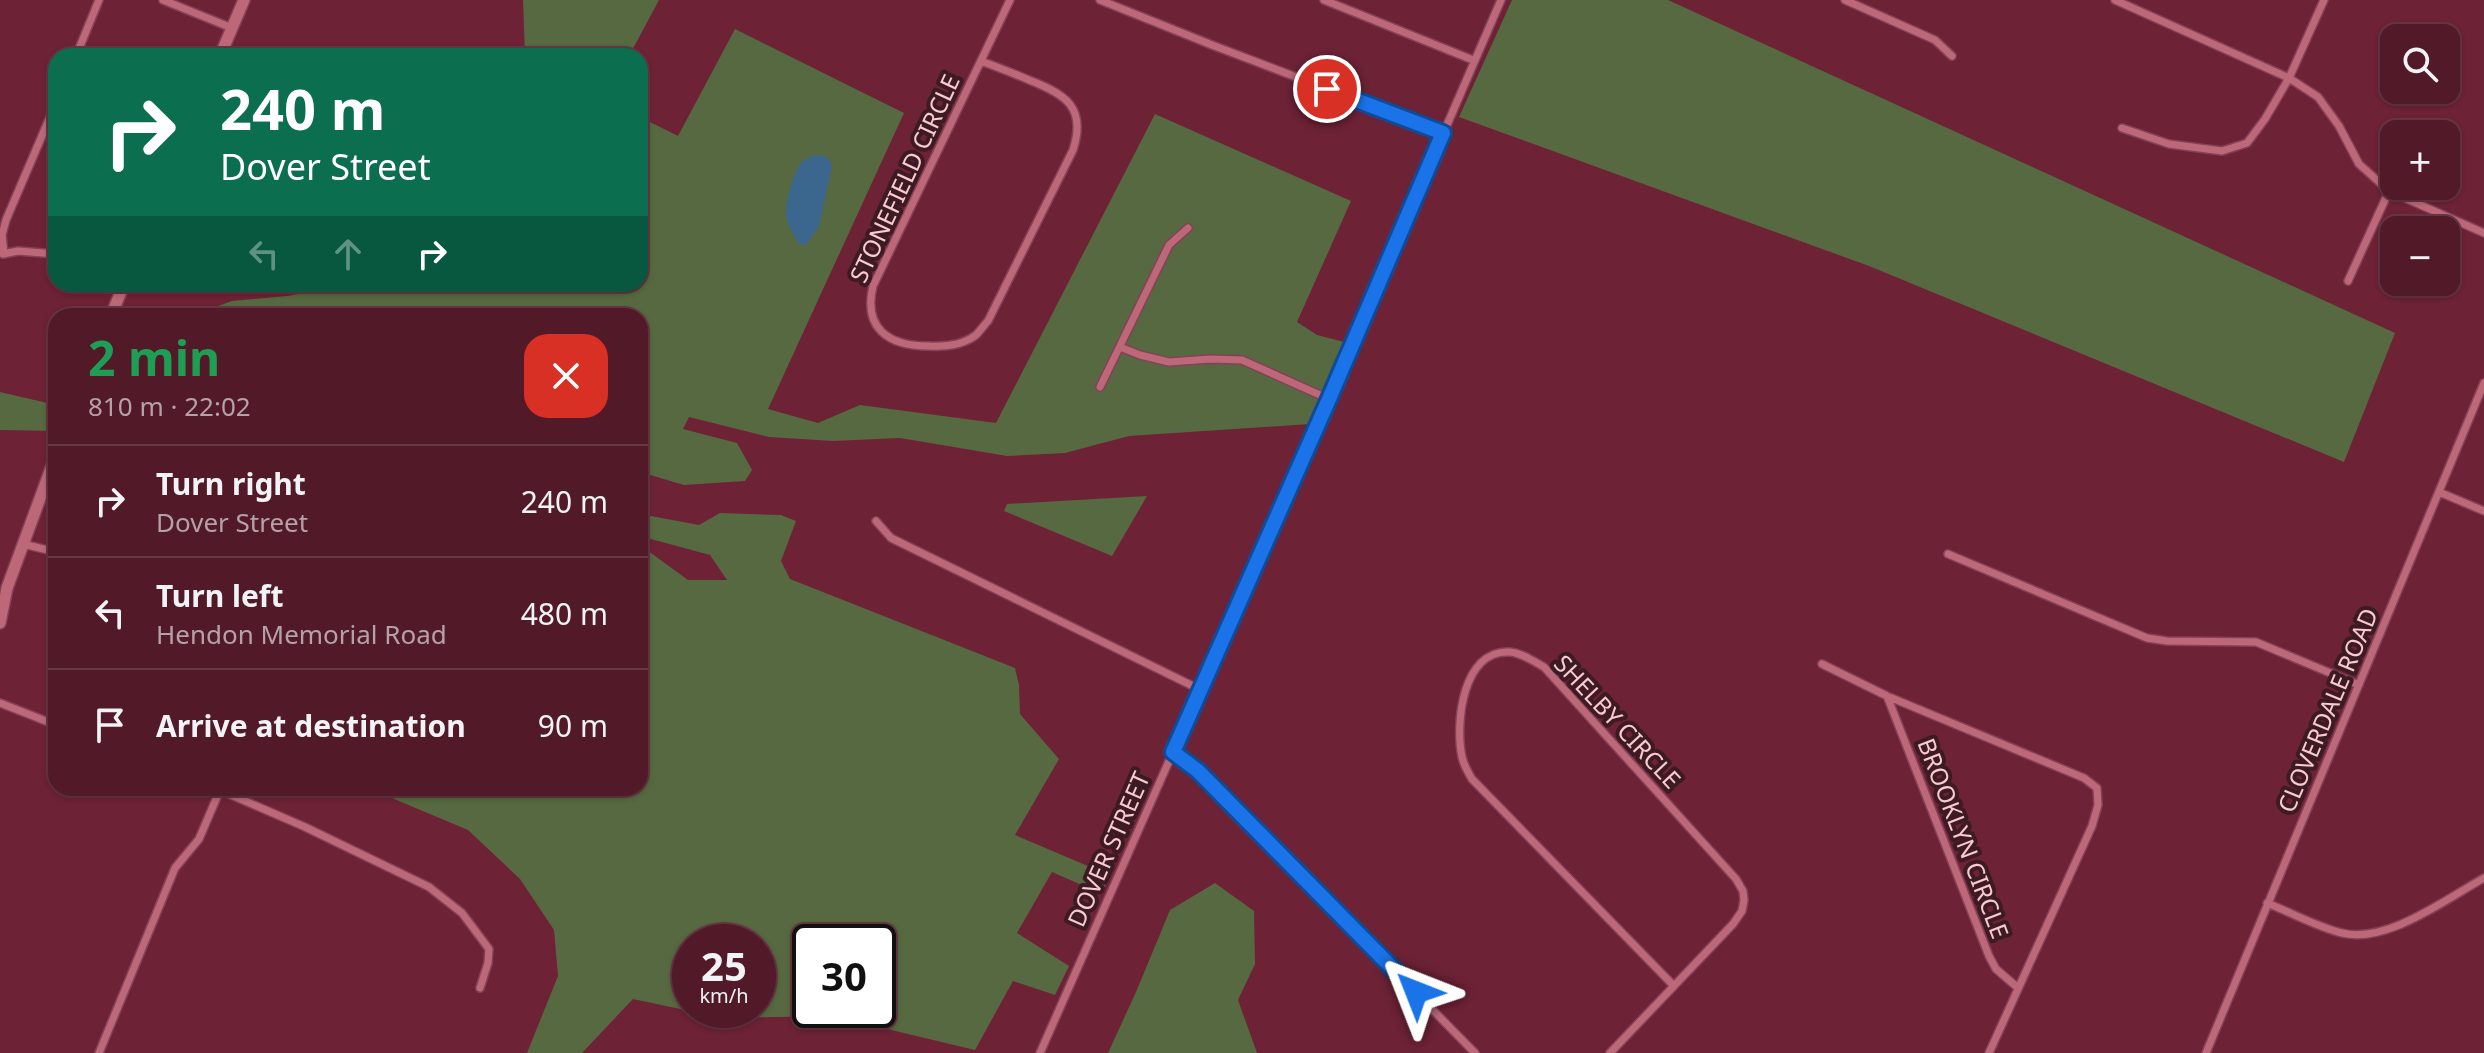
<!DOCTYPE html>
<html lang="en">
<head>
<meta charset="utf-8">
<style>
  :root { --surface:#521a28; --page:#5c2734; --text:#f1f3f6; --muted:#b5a1a8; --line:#683845 }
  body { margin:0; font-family:"Noto Sans",sans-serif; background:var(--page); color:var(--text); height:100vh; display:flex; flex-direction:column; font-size:30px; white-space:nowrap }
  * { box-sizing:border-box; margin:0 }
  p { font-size:26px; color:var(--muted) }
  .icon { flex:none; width:44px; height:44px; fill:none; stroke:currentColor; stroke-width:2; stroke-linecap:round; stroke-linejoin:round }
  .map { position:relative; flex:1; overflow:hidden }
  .drawer { position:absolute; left:48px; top:308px; width:600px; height:488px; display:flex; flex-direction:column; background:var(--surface); border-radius:24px; box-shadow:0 2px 6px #0004,0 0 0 2px var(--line) }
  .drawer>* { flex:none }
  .hud { position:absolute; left:48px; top:48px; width:600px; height:244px; border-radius:24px; box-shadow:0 2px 6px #0004,0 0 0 2px var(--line); background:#0b6e4f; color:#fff; overflow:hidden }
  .buttons { position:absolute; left:2380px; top:24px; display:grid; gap:16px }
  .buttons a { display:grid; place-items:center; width:80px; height:80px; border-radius:16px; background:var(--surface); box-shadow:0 2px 6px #0004,0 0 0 2px var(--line); font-size:40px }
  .speed { position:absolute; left:672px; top:924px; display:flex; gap:16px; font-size:40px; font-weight:700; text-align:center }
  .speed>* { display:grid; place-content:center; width:104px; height:104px; border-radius:50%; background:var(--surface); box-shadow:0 2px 6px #0004,0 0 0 2px var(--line); line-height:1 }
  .speed small { font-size:20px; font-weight:400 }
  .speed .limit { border:4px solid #111; border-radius:12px; background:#fff; color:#111 }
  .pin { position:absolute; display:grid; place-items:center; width:68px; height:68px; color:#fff; margin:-34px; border:4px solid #fff; border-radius:50%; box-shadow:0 2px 8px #0007 }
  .me { position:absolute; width:88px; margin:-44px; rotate:315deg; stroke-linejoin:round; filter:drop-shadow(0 0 6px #0008) }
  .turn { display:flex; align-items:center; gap:28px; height:168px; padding:0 40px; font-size:36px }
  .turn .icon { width:104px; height:104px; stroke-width:2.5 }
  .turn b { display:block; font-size:56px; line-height:68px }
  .lanes { display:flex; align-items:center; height:76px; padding:0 40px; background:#0003; justify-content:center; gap:40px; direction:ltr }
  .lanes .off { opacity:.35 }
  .round { display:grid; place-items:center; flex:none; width:84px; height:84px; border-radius:24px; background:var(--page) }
  .head { display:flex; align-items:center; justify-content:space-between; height:136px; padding:0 40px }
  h1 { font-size:48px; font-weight:700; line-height:60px; color:#1e9e55 }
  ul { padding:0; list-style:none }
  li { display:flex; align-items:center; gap:24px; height:112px; padding:0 40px; border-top:2px solid var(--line) }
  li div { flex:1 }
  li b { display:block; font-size:30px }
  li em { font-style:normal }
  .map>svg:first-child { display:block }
</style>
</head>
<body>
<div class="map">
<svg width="2484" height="1053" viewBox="0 0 2484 1053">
  <rect width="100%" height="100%" fill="#6d2236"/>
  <path fill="#576940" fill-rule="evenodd" d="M 523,0 L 659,0 L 629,56 L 525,56 Z
    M 1512,0 L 1668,0 L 2395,333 L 2344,462 L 1869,266 L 1459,117 Z
    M 735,29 L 904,113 L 768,409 L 818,423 L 860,405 L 996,423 L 1155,114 L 1351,201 L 1297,322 L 1317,335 L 1348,343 L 1310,424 L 1129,436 L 1065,453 L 1007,456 L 900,438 L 833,441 L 769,437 L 689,417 L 683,429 L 737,443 L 752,470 L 745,481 L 684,485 L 640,472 L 640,316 L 176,316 L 188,312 L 207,310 L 232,301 L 288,296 L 350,284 L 450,291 L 450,284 L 640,284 L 640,117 L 678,136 Z
    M 0,392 L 56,405 L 56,431 L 0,430 Z
    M 1147,496 L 1112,556 L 1004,511 L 1007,504 Z
    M 720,513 L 781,515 L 796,521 L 781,561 L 790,579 L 1015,668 L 1019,685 L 1020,714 L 1059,759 L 1015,835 L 1109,875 L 1102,894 L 1052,872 L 1017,933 L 1069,966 L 1055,995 L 1013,981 L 975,1050 L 833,1016 L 723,1018 L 633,999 L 582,1053 L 527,1053 L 558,976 L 554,930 L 520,879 L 468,830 L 368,788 L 640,788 L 640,545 L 688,580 L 727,580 L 710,555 L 640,536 L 640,514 L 699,525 ZM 690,942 L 758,942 L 758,1010 L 690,1010 ZM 810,942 L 878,942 L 878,1010 L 810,1010 Z
    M 1215,883 L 1254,911 L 1255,964 L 1238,1000 L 1257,1053 L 1108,1053 L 1136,992 L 1170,910 Z"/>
  <path fill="#3b668e" d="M 814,155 L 825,156 L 832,164 L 831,171 L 819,226 L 806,245 L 799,244 C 794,236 787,224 786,215 C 785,203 794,169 803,161 C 804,160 813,156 814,155 Z"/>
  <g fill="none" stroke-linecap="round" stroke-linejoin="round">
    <g stroke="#854157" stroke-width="10">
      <path id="street" d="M 163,0 L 232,28
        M 1100,0 L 1212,45 L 1443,133
        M 1324,0 L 1473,60
        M 1845,0 L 1935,40 L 1952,56
        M 2115,0 L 2289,78 L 2318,97 L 2339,126 L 2359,164 L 2389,191 L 2484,233
        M 76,56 L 99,0
        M 981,61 C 997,67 1013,73 1029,80 C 1065,94 1087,107 1073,150 L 988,321 C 984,325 980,331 976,335 C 963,345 944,347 928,346 C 888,346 863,328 873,286 L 1010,0
        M 2122,128 L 2169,144 L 2222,151 L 2247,143 L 2265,119 L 2289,78 L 2324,0
        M 3,254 L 18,251 L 56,254
        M 4,254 L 2,235 L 6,220 L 56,103
        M 2348,281 L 2389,191
        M 1120,347 L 1140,355 L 1169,362 L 1210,359 L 1242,360 L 1329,399
        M 1100,387 L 1169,245 L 1188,228
        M 2439,492 L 2484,511
        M 876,521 L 891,538 L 1201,690
        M 23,544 L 56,552
        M 1948,554 L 2147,638 L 2167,641 L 2256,642 L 2359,685
        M 1822,664 L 1887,696 L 2084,778 L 2097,788 L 2098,805 L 2092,826 L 1989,1053
        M 1887,696 L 1989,956 L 1996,969 L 2017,987
        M 0,703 L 56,725
        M 1173,752 L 1198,771 L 1475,1053
        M 215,788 L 305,827 L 429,887 L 462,913 L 489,949 L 488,963 L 480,988
        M 2267,903 C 2292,913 2317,927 2342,933 C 2387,944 2446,899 2484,878
        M 99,1053 L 175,868 L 199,839 L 220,790
        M 1040,1053 L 1310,442 L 1501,0
        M 1610,1053 L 1733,924 L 1742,911 L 1744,900 L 1743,891 L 1736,879 L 1544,667 C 1533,661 1522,653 1510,652 C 1462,649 1455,724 1462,757 C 1464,766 1468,772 1472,779 L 1674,986
        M 2206,1053 L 2484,383"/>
    </g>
    <g stroke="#854157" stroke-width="14">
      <path id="secondary" d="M 220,56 L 244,0
        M 111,316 L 124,284
        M 0,623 L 7,588 L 56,455"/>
    </g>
    <use href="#street" stroke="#bc6879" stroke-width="7"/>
    <use href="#secondary" stroke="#bc6879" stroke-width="11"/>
  </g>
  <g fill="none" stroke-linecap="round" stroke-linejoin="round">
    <g stroke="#114b97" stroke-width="20">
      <path id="route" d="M 1327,89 L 1443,133 L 1329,399 L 1173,752 L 1198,771 L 1416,992"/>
    </g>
    <use href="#route" stroke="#1a73e8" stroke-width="14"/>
  </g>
  <g text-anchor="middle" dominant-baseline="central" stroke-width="8" stroke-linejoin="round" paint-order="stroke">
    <g font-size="24" fill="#f9cad2" stroke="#3d1b22">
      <text transform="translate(904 178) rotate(-65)">STONEFIELD CIRCLE</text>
      <text transform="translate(2327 710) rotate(-67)">CLOVERDALE ROAD</text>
      <text transform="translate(1618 721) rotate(47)">SHELBY CIRCLE</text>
      <text transform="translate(1964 838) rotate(69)">BROOKLYN CIRCLE</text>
      <text transform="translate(1108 849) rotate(-66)">DOVER STREET</text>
    </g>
  </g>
</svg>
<div class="buttons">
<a><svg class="icon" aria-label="search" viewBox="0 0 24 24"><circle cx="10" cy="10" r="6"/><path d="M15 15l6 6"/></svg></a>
<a>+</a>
<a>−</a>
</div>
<div class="speed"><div>25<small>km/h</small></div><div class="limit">30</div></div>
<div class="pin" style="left:1327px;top:89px;background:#d93025"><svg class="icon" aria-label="arrive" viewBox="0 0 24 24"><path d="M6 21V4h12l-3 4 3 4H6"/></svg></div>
<svg class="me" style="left:1416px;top:992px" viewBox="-20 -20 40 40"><path d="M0-17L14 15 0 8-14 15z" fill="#1a73e8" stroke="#fff" stroke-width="4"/></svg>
<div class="hud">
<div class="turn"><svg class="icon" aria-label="right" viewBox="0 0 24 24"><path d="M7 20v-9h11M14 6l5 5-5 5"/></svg><div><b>240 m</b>Dover Street</div></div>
<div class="lanes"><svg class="icon off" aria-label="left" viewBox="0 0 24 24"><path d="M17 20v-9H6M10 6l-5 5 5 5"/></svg><svg class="icon off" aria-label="ahead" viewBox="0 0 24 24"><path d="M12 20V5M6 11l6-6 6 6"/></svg><svg class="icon" aria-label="right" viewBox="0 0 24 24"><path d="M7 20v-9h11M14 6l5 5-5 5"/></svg></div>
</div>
<section class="drawer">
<div class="head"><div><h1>2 min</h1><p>810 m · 22:02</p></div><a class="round" style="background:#d93025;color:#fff"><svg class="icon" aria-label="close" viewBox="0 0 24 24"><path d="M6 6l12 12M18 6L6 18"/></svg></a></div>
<ul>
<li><svg class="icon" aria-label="right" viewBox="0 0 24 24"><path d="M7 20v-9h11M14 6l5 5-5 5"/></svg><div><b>Turn right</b><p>Dover Street</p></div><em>240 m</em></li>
<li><svg class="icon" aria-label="left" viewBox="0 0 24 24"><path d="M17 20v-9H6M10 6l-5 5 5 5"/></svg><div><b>Turn left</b><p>Hendon Memorial Road</p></div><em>480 m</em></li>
<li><svg class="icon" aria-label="arrive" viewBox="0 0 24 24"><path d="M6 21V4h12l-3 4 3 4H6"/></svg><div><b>Arrive at destination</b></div><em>90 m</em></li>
</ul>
</section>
</div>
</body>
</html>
